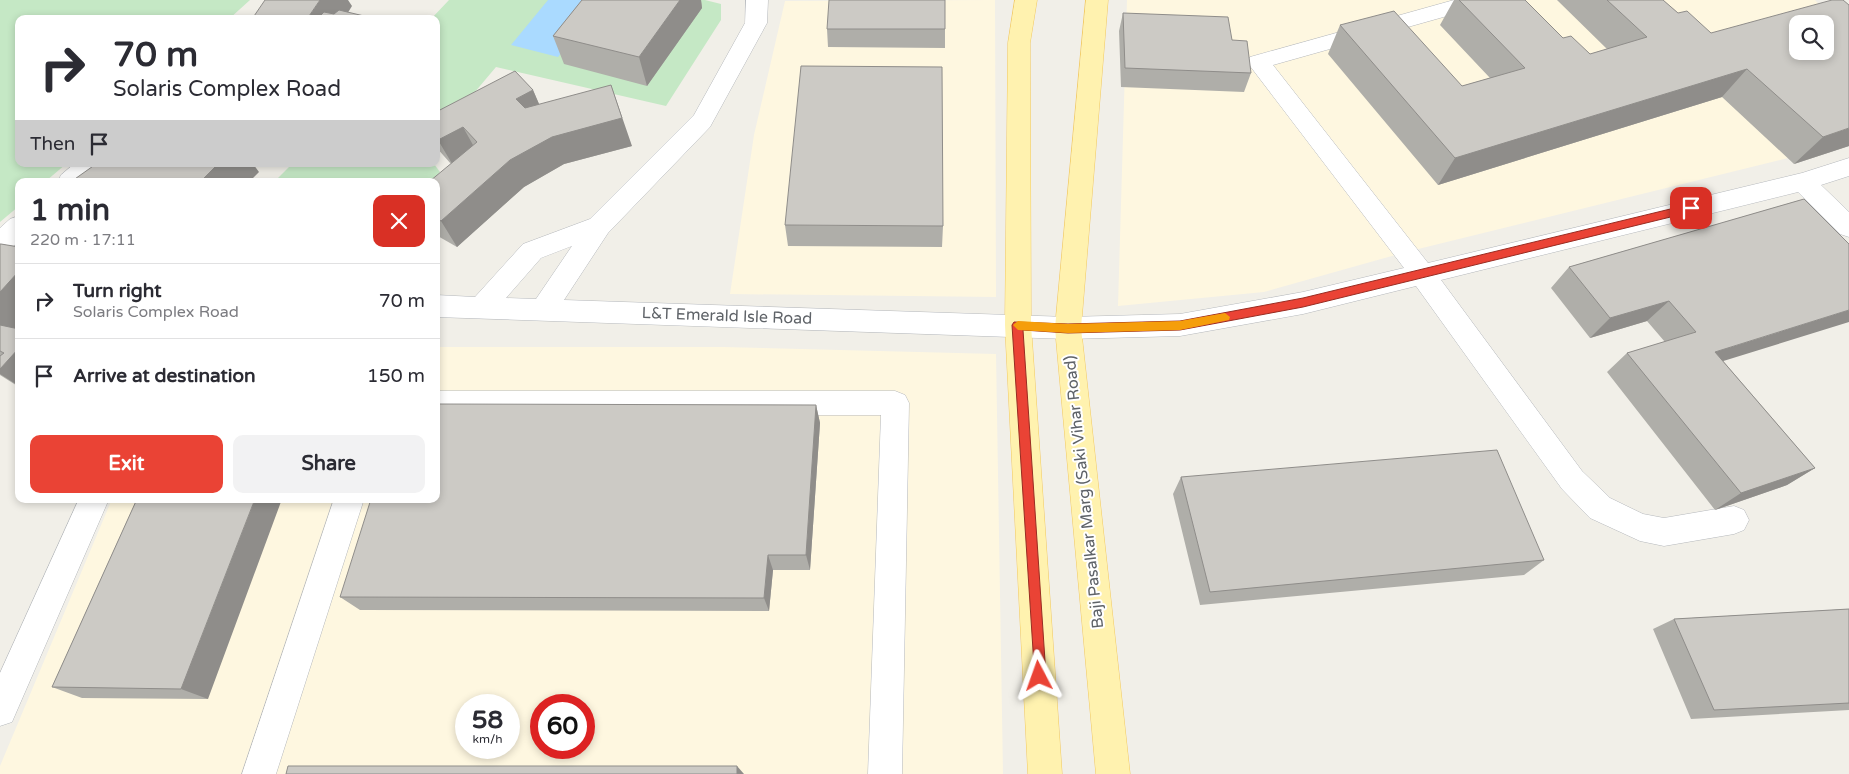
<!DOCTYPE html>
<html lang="en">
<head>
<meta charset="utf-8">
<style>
  :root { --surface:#fff; --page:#f2f2f3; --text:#2b2b33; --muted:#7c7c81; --line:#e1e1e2; --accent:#ea4335 }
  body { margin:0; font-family:"Varela Round",sans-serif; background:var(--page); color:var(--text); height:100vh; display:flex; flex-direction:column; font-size:19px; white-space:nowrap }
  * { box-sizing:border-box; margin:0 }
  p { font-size:16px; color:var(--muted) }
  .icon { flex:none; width:28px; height:28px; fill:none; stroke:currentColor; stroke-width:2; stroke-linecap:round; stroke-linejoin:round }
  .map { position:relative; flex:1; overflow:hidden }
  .panel { position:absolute; left:15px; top:178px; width:425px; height:325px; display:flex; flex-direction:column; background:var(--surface); border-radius:10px; box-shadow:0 2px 8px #0003 }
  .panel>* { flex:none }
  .hud { position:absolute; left:15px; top:15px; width:425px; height:152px; border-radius:10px; box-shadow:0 2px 8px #0003; background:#fff; color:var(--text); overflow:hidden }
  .tools { position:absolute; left:1789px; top:15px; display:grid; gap:10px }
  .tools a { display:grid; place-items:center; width:45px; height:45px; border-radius:10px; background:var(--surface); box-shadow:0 2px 8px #0003; font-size:25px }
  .speed { position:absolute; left:455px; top:694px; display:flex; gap:10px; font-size:25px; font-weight:700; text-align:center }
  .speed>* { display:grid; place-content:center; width:65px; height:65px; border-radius:50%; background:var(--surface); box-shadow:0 2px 8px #0003; line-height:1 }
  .speed small { font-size:12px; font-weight:400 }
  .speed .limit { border:8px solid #d22; background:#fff; color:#111 }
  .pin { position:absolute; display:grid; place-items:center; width:42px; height:42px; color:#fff; margin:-21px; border-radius:10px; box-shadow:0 2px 8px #0006 }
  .me { position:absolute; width:55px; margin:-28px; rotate:356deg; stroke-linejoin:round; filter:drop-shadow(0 0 4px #0008) }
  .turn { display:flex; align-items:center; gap:18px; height:105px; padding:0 15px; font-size:22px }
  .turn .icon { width:65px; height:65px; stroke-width:2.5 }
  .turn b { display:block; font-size:35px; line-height:42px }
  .then { display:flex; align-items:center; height:48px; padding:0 15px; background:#0003; gap:10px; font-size:19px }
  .round { display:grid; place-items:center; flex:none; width:52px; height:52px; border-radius:10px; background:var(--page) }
  .overview { display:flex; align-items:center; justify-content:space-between; height:85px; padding:0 15px }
  h1 { font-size:30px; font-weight:700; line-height:38px }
  .button { display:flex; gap:10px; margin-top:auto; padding:10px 15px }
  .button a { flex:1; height:58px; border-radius:10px; background:var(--accent); color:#fff; font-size:20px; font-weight:700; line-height:58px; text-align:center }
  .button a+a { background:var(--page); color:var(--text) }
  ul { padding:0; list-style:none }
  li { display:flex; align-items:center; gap:15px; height:75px; padding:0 15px; border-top:1px solid var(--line) }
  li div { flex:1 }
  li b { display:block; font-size:19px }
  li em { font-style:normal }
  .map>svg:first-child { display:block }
</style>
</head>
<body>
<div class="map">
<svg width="1849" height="774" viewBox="0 0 1849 774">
  <rect width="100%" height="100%" fill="#f1efe8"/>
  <path fill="#fef7e0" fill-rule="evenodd" d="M 995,0 L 996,297 L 730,294 L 754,135 L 785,1 Z
    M 1127,0 L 1815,0 L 1849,36 L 1849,143 L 1406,252 L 1264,292 L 1118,306 ZM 1798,24 L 1825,24 L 1825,51 L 1798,51 Z
    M 436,347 L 723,347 L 996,354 L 1003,774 L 0,774 L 0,766 L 112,499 L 436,499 ZM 466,705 L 509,705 L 509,748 L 466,748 ZM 541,705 L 584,705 L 584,748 L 541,748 Z"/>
  <path fill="#c5e8c5" d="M 0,0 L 250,0 L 229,19 L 19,19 L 19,164 L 66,164 L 46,181 L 19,181 L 19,206 L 0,222 Z
    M 449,0 L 705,0 L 721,4 L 721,20 L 666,106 L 496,67 L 436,138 L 436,19 L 431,19 Z
    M 292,164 L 434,164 L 440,172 L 433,181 L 275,181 Z"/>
  <path fill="#aadaff" d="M 548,0 L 603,0 L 558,57 L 511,45 Z"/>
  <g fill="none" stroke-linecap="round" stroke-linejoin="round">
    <g stroke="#b5b8bc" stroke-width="1">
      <path id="minor" d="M 746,0 L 768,0 L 767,23 L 710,127 L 608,233 L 564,300 L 1068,317 L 1180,314 L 1303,292 L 1404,268 L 1247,62 L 1250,57 L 1454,0 L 1490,0 L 1486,5 L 1273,65 L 1428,263 L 1802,173 L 1849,158 L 1849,176 L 1821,185 L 1849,212 L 1849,237 L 1840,234 L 1798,192 L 1441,280 L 1582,471 L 1610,498 L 1643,514 L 1664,518 L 1734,506 L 1744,510 L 1749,520 L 1744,530 L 1734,534 L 1664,546 L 1640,541 L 1590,518 L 1562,489 L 1416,286 L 1303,314 L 1180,336 L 1068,339 L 436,317 L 436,295 L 475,297 L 523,244 L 590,219 L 694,115 L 745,23 ZM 572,246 L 536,299 L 506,298 L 541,258 Z
        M 74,164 L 101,164 L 85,181 L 58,181 L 61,175 Z
        M 19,216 L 19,241 L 9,250 L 0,253 L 0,228 L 10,219 Z
        M 436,391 L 895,391 L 905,395 L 909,403 L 902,774 L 868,774 L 881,415 L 436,415 Z
        M 79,499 L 109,499 L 12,722 L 0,726 L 0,673 Z
        M 334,499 L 364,499 L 276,774 L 242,774 Z"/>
    </g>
    <g stroke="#f2c960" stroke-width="1">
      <path id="major" d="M 1015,0 L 1037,0 L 1030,43 L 1031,325 L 1062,774 L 1028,774 L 1005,325 L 1008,43 Z
        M 1086,0 L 1108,0 L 1081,328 L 1130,774 L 1096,774 L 1055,328 Z"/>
    </g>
    <use href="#minor" fill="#fff" fill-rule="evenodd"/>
    <use href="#major" fill="#fff2af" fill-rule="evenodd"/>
  </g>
  <path fill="#afaea9" d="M 582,0 L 701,0 L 702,8 L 647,86 L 564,64 L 553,36 Z
    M 1454,0 L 1525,0 L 1563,38 L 1590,54 L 1607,49 L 1557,0 L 1663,0 L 1678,13 L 1711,33 L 1849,146 L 1794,164 L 1722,97 L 1438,185 L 1328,54 L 1340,25 L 1462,86 L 1490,78 L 1440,25 Z
    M 1123,13 L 1232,40 L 1251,73 L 1244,92 L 1121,87 L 1119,31 Z
    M 827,29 L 945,29 L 945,48 L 828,47 Z
    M 533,90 L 539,104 L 632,146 L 564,164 L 524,187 L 457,247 L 436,235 L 436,181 L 451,164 L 436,147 L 436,112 Z
    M 1804,199 L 1723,361 L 1815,468 L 1787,485 L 1715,510 L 1607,372 L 1627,353 L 1665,342 L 1647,321 L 1590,338 L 1551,288 L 1569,267 Z
    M 785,225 L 943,226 L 942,247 L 788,246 Z
    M 0,244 L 19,247 L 19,387 L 0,375 Z
    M 816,405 L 820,423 L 810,570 L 773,570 L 769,611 L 360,610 L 340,597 Z
    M 1181,477 L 1544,560 L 1524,575 L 1200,605 L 1173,494 Z
    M 137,499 L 208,699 L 82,698 L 52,687 Z
    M 1849,609 L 1849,710 L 1691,719 L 1653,629 L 1674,619 Z"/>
  <path fill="#8f8d8a" d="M 320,0 L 348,0 L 352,6 L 344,19 L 307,19 Z
    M 680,0 L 701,0 L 702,8 L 647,86 L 639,57 Z
    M 1747,69 L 1722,97 L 1438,185 L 1455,158 Z
    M 611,85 L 632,146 L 564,164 L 524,187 L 457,247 L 441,221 L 510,160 Z
    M 533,90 L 545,118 L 528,127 L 516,99 Z
    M 463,127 L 478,154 L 454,167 L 438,140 Z
    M 1849,128 L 1849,146 L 1794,164 L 1823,137 Z
    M 218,164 L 253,164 L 259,172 L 250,181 L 201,181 Z
    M 19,271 L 19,334 L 0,337 L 0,292 Z
    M 1669,301 L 1647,321 L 1590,338 L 1610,318 Z
    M 1849,310 L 1849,322 L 1691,371 L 1715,352 Z
    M 19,348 L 19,386 L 0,374 L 0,369 Z
    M 816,405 L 820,423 L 810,570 L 806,555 Z
    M 1815,468 L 1787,485 L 1715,510 L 1741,493 Z
    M 255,499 L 282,499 L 208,699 L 181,689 Z
    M 768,555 L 773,570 L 769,611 L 764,598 Z
    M 737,766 L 744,774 L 737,774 Z"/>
  <path fill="#cccac5" stroke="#8f8d8a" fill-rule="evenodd" d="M 265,0 L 320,0 L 307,19 L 252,19 Z
    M 582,0 L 680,0 L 639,57 L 553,36 Z
    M 829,0 L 945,0 L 945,29 L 827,29 Z
    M 1459,0 L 1525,0 L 1563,38 L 1571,36 L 1590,54 L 1647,37 L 1607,0 L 1663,0 L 1678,13 L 1687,11 L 1711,33 L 1832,0 L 1843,0 L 1849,5 L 1849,128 L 1823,137 L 1747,69 L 1455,158 L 1340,25 L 1394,11 L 1462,86 L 1525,68 ZM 1798,24 L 1825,24 L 1825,51 L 1798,51 Z
    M 339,10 L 364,16 L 362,19 L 317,19 L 324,12 L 334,14 Z
    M 1123,13 L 1228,17 L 1232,40 L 1247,41 L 1251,73 L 1125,68 Z
    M 801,66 L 942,67 L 943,226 L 785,225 Z
    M 515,71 L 533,90 L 516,99 L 525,108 L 611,85 L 622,118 L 552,137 L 510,160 L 441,221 L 436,218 L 436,181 L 430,181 L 477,142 L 463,127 L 438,140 L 436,138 L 436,112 Z
    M 96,164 L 218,164 L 201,181 L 72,181 Z
    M 1804,199 L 1849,244 L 1849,310 L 1715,352 L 1815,468 L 1741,493 L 1627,353 L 1696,332 L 1669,301 L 1610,318 L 1569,267 Z
    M 0,244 L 1,244 L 19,247 L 19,271 L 0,292 Z
    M 0,325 L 19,329 L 19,348 L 0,369 L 0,356 L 4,353 L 0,351 Z
    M 436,404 L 816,405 L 806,555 L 768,555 L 764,598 L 340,597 L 371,499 L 436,499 Z
    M 1497,450 L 1544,560 L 1210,592 L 1181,477 Z
    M 137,499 L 255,499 L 181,689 L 52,687 Z
    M 1849,609 L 1849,703 L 1714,710 L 1674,619 Z
    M 288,766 L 737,766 L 737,774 L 286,774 Z"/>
  <path fill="#ea4335" stroke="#982c22" d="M 1691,204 L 1696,208 L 1695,211 L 1303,307 L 1180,330 L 1068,333 L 1023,330 L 1046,676 L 1044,681 L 1039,683 L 1035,681 L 1012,325 L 1014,322 L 1068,324 L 1180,321 L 1303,298 Z"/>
  <path fill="#f59e0b" d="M 1225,313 L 1230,317 L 1229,320 L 1180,330 L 1068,333 L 1018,330 L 1013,325 L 1018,321 L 1068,324 L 1180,321 Z"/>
  <g text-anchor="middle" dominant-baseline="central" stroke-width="4" stroke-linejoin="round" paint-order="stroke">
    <g font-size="16" fill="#5f6368" stroke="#fff">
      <text transform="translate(727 316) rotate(2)">L&amp;T Emerald Isle Road</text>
      <text transform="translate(1084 492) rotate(-96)">Baji Pasalkar Marg (Saki Vihar Road)</text>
    </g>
  </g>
</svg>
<div class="tools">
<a><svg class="icon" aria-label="search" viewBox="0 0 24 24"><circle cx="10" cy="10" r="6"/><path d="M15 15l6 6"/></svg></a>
</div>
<div class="speed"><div>58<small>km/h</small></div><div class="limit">60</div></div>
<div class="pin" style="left:1691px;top:208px;background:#d93025"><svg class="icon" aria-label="arrive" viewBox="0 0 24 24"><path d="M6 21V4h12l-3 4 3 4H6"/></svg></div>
<svg class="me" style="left:1039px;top:676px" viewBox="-20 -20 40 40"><path d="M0-17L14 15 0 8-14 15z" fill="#ea4335" stroke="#fff" stroke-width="4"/></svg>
<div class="hud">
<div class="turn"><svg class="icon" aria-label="right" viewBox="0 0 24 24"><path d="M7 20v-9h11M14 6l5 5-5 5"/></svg><div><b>70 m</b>Solaris Complex Road</div></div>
<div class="then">Then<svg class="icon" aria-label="arrive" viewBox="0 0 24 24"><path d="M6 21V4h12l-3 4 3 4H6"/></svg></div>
</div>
<section class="panel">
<div class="overview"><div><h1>1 min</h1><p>220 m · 17:11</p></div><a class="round" style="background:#d93025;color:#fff"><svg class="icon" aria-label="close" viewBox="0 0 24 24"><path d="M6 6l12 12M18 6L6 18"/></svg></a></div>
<ul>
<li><svg class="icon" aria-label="right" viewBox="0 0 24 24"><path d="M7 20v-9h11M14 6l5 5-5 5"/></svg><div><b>Turn right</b><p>Solaris Complex Road</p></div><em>70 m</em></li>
<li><svg class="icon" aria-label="arrive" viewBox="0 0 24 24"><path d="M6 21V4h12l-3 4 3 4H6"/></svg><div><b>Arrive at destination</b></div><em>150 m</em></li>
</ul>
<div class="button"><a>Exit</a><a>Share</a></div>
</section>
</div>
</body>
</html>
